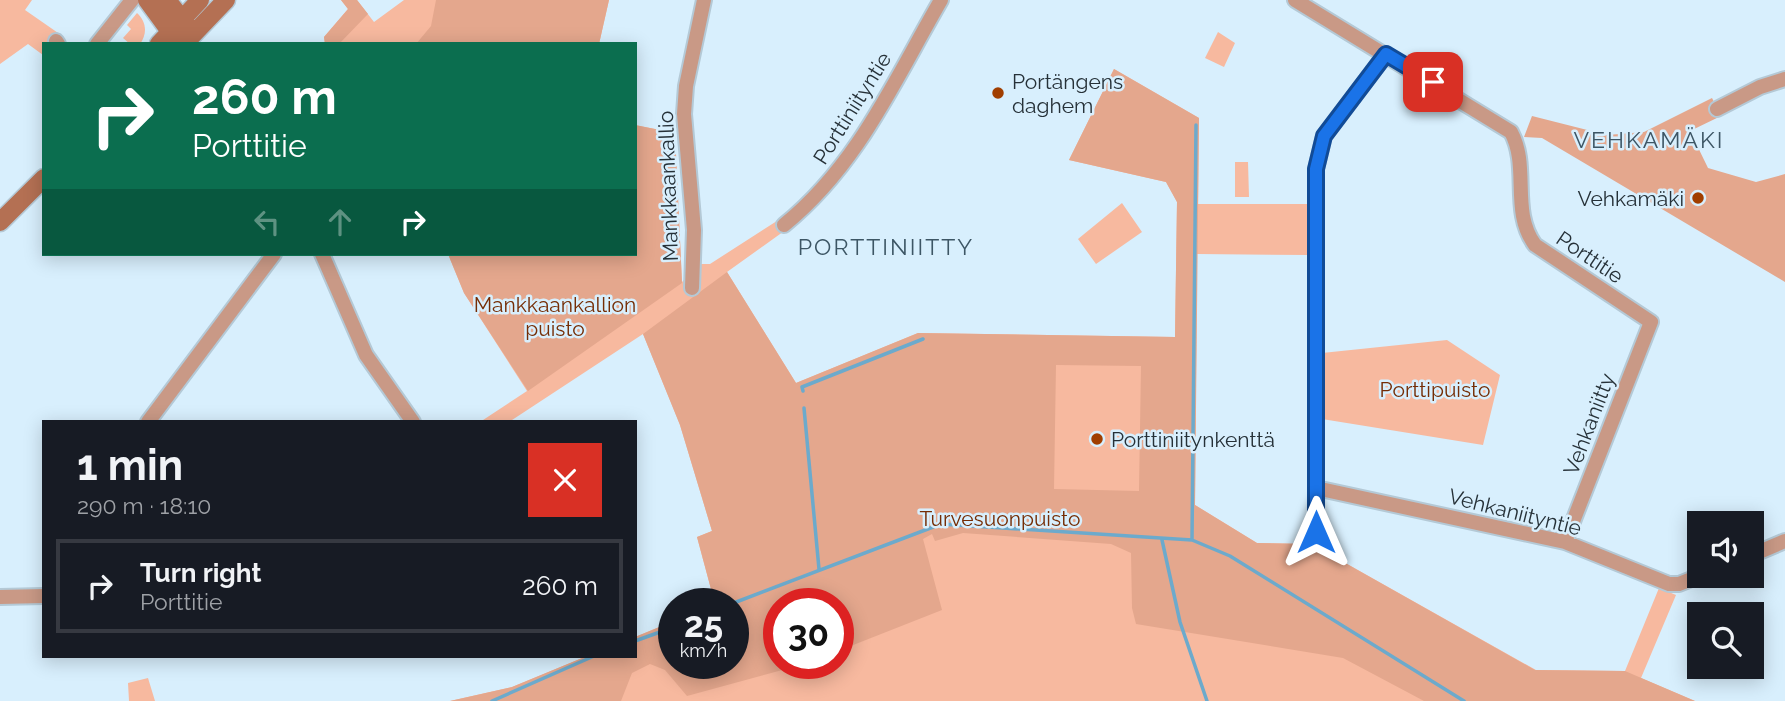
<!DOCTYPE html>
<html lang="en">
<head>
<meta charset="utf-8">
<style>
  :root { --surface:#171b24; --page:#242831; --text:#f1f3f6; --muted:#9ea1a6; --line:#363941 }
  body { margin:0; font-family:Raleway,sans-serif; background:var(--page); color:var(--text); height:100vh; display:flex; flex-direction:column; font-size:26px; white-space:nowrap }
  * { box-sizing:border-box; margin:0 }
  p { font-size:23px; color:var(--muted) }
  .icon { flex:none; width:38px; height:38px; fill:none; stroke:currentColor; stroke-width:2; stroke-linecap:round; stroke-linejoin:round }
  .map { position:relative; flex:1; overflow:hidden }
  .sheet { position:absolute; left:42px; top:420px; width:595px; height:238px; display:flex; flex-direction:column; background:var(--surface); border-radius:0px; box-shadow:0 4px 18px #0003 }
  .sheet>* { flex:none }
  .banner { position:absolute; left:42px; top:42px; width:595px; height:214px; border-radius:0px; box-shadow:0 4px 18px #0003; background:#0b6e4f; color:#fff; overflow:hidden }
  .controls { position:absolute; left:1687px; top:511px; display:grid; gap:14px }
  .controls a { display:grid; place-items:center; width:77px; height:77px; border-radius:0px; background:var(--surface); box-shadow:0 4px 18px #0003; font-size:35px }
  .speed { position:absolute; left:658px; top:588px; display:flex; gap:14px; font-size:35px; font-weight:700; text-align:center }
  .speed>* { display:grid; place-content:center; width:91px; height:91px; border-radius:50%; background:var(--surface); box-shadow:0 4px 18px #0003; line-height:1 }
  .speed small { font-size:18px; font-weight:400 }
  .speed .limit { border:10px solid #d22; background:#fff; color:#111 }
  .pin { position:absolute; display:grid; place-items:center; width:60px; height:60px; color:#fff; margin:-30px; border-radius:14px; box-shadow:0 4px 10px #0006 }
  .me { position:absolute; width:77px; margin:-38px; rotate:0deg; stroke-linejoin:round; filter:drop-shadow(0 0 5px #0008) }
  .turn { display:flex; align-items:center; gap:24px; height:147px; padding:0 35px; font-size:32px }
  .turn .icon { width:91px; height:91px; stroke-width:2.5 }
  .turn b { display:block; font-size:49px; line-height:60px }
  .lanes { display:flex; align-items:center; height:66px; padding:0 35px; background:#0003; justify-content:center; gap:35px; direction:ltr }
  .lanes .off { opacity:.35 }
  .round { display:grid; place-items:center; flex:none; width:74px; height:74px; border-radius:0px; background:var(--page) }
  .overview { display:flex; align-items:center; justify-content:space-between; height:119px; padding:0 35px }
  h1 { font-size:42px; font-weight:700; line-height:52px }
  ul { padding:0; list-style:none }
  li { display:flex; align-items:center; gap:21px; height:94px; margin:0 14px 10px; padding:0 21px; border:4px solid var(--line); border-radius:0px }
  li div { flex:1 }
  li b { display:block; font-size:26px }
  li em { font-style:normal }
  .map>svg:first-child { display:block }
</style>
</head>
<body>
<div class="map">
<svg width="1785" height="701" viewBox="0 0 1785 701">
  <rect width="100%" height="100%" fill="#d8effd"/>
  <path fill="#f7b99f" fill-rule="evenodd" d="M 0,0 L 32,0 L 25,10 L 61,35 L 53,44 L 44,44 L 43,55 L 28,44 L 0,64 Z
    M 341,0 L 357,0 L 374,22 L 404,0 L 609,0 L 599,44 L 325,44 L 324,37 L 348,9 Z
    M 137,13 C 146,21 148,33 140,44 L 130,44 L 123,38 L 131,29 L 127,25 Z
    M 1218,32 L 1235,43 L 1224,67 L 1205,58 Z
    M 1114,69 L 1199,118 L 1198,204 L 1310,204 L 1310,255 L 1197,254 L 1195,505 L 1257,543 L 1309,544 L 1324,551 L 1536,670 L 1625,671 L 1659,588 L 1676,595 L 1641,678 L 1695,701 L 450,701 L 512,687 L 587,656 L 635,656 L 635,637 L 674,621 L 674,663 L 733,663 L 733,604 L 715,604 L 697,537 L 712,531 L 680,425 L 643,334 L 509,422 L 480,422 L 527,391 L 464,293 L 448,254 L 635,254 L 635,125 L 675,133 L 682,282 L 699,264 L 710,264 L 780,219 L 787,229 L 727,272 L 796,383 L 918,333 L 1175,337 L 1177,202 L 1166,182 L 1069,160 ZM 779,604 L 838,604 L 838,663 L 779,663 Z
    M 1235,162 L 1248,162 L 1249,197 L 1235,197 Z
    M 1122,203 L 1142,232 L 1096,264 L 1078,239 Z
    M 1447,340 L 1500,375 L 1483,445 L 1322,419 L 1322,353 Z
    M 148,678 L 155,701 L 129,701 L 128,683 Z"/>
  <path fill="#e4a78d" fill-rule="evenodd" d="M 341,0 L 357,0 L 368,14 L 339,44 L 325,44 L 324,37 L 348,9 Z
    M 436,0 L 609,0 L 599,44 L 416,44 L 431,26 Z
    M 1114,69 L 1199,118 L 1195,505 L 1257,543 L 1309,544 L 1324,551 L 1535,670 L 1625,671 L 1695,701 L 1424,701 L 1343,658 L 1136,624 L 1132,608 L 1131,553 L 1111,544 L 963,533 L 935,541 L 932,534 L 923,539 L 942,610 L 838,651 L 838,604 L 779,604 L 779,663 L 808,663 L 687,696 L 665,670 L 650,664 L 632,673 L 621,701 L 450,701 L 512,687 L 587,656 L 635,656 L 635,637 L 674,621 L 674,663 L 733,663 L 733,604 L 715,604 L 697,537 L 712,531 L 680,425 L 643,334 L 727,272 L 796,383 L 918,333 L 1175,337 L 1177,202 L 1166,182 L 1069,160 ZM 1056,365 L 1141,366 L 1139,491 L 1054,489 Z
    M 1712,98 L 1721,116 L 1690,131 L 1708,168 L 1756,182 L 1785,174 L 1785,282 L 1542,138 L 1524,137 L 1532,116 L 1607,135 L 1644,132 Z
    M 635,125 L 675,133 L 682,283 L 528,391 L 464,293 L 448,254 L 635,254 Z"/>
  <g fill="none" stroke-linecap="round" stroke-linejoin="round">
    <path stroke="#6caacc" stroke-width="3.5" d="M 803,391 L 802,387 L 923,339
      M 804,408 L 819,569
      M 1162,540 L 1180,622 L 1207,701
      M 1192,540 L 1196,125
      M 731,604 L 941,524 L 1192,540 L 1230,556 L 1464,701
      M 635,641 L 674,627
      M 492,701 L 594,656"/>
    <g stroke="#b4c9d6" stroke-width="18">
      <path id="street" d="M 1295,0 L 1511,132 C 1530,167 1510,211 1535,245 L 1651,322 L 1565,542
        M 56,41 L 58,44
        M 97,44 L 132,0
        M 1717,109 L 1760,87 L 1785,79
        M 784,225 C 858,165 894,81 941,0
        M 322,254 L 366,355 L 413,422
        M 692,288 L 694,230 L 684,114 L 686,86 L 704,0
        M 148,422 L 274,254
        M 1316,488 L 1565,542 L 1669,584 L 1679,584 L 1699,576
        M 1316,532 L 1316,169 L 1324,136 L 1386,54
        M 1752,555 L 1785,541
        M 0,597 L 44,596"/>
    </g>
    <g stroke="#b4c9d6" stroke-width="21">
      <path id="secondary" d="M 147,0 L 177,41
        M 167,0 L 189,28
        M 159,44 L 200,0
        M 184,44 L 226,0
        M 0,222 L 44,178"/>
    </g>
    <use href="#street" stroke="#c99986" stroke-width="14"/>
    <use href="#secondary" stroke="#b47053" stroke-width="18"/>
  </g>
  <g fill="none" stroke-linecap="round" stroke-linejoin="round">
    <g stroke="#114b97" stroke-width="18">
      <path id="route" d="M 1316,532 L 1316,169 L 1324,136 L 1386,54 L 1433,82"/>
    </g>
    <use href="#route" stroke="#1a73e8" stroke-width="12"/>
  </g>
  <g fill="#a03e00" stroke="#d8effd" stroke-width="2.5">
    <circle cx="998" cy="93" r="7"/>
    <circle cx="1698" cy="198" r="7"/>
    <circle cx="1097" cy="439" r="7"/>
  </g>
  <g text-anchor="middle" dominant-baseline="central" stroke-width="5" stroke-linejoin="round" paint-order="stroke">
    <g font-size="21" fill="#263138" stroke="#d8effd" text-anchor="start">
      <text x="1012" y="81">Portängens<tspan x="1012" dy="24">daghem</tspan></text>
      <text x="1684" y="198" text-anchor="end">Vehkamäki</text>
      <text x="1111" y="439">Porttiniitynkenttä</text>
    </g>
    <g font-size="21" fill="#263138" stroke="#d8effd">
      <text transform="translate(852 108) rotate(-58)">Porttiniityntie</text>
      <text transform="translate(668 186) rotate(-92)">Mankkaankallio</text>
      <text transform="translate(1590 257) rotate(34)">Porttitie</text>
      <text transform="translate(1589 424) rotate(-69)">Vehkaniitty</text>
      <text transform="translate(1515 512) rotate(14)">Vehkaniityntie</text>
    </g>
    <g font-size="21" fill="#752d05" stroke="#d8effd">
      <text x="555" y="304">Mankkaankallion<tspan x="555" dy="24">puisto</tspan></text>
      <text x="1435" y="389">Porttipuisto</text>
      <text x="1000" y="518">Turvesuonpuisto</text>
    </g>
    <g font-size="23" letter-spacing="2" fill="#3d5665" stroke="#d8effd">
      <text x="1649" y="139">VEHKAMÄKI</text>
      <text x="886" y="246">PORTTINIITTY</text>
    </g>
  </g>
</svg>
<div class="controls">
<a><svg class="icon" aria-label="sound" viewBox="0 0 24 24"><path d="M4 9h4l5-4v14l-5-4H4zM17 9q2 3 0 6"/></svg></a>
<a><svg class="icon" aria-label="search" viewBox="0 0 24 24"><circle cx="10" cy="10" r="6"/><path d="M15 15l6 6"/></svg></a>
</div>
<div class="speed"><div>25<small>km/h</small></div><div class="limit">30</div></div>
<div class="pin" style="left:1433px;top:82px;background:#d93025"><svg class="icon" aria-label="arrive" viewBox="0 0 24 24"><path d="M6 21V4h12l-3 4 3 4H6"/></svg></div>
<svg class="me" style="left:1316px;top:532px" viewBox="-20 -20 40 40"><path d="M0-17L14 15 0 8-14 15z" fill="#1a73e8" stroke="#fff" stroke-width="4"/></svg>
<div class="banner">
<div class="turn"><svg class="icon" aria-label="right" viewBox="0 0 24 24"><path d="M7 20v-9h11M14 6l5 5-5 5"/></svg><div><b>260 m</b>Porttitie</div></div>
<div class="lanes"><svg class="icon off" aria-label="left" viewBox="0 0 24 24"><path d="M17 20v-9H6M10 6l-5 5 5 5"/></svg><svg class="icon off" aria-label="ahead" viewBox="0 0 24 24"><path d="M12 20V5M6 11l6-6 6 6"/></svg><svg class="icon" aria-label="right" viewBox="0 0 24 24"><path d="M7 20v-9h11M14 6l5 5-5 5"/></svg></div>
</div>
<section class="sheet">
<div class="overview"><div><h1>1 min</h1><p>290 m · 18:10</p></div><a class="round" style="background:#d93025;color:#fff"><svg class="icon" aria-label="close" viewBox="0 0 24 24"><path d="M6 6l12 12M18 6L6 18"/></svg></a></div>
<ul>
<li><svg class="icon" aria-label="right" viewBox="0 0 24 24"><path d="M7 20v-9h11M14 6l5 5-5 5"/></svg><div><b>Turn right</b><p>Porttitie</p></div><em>260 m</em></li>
</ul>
</section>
</div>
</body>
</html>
